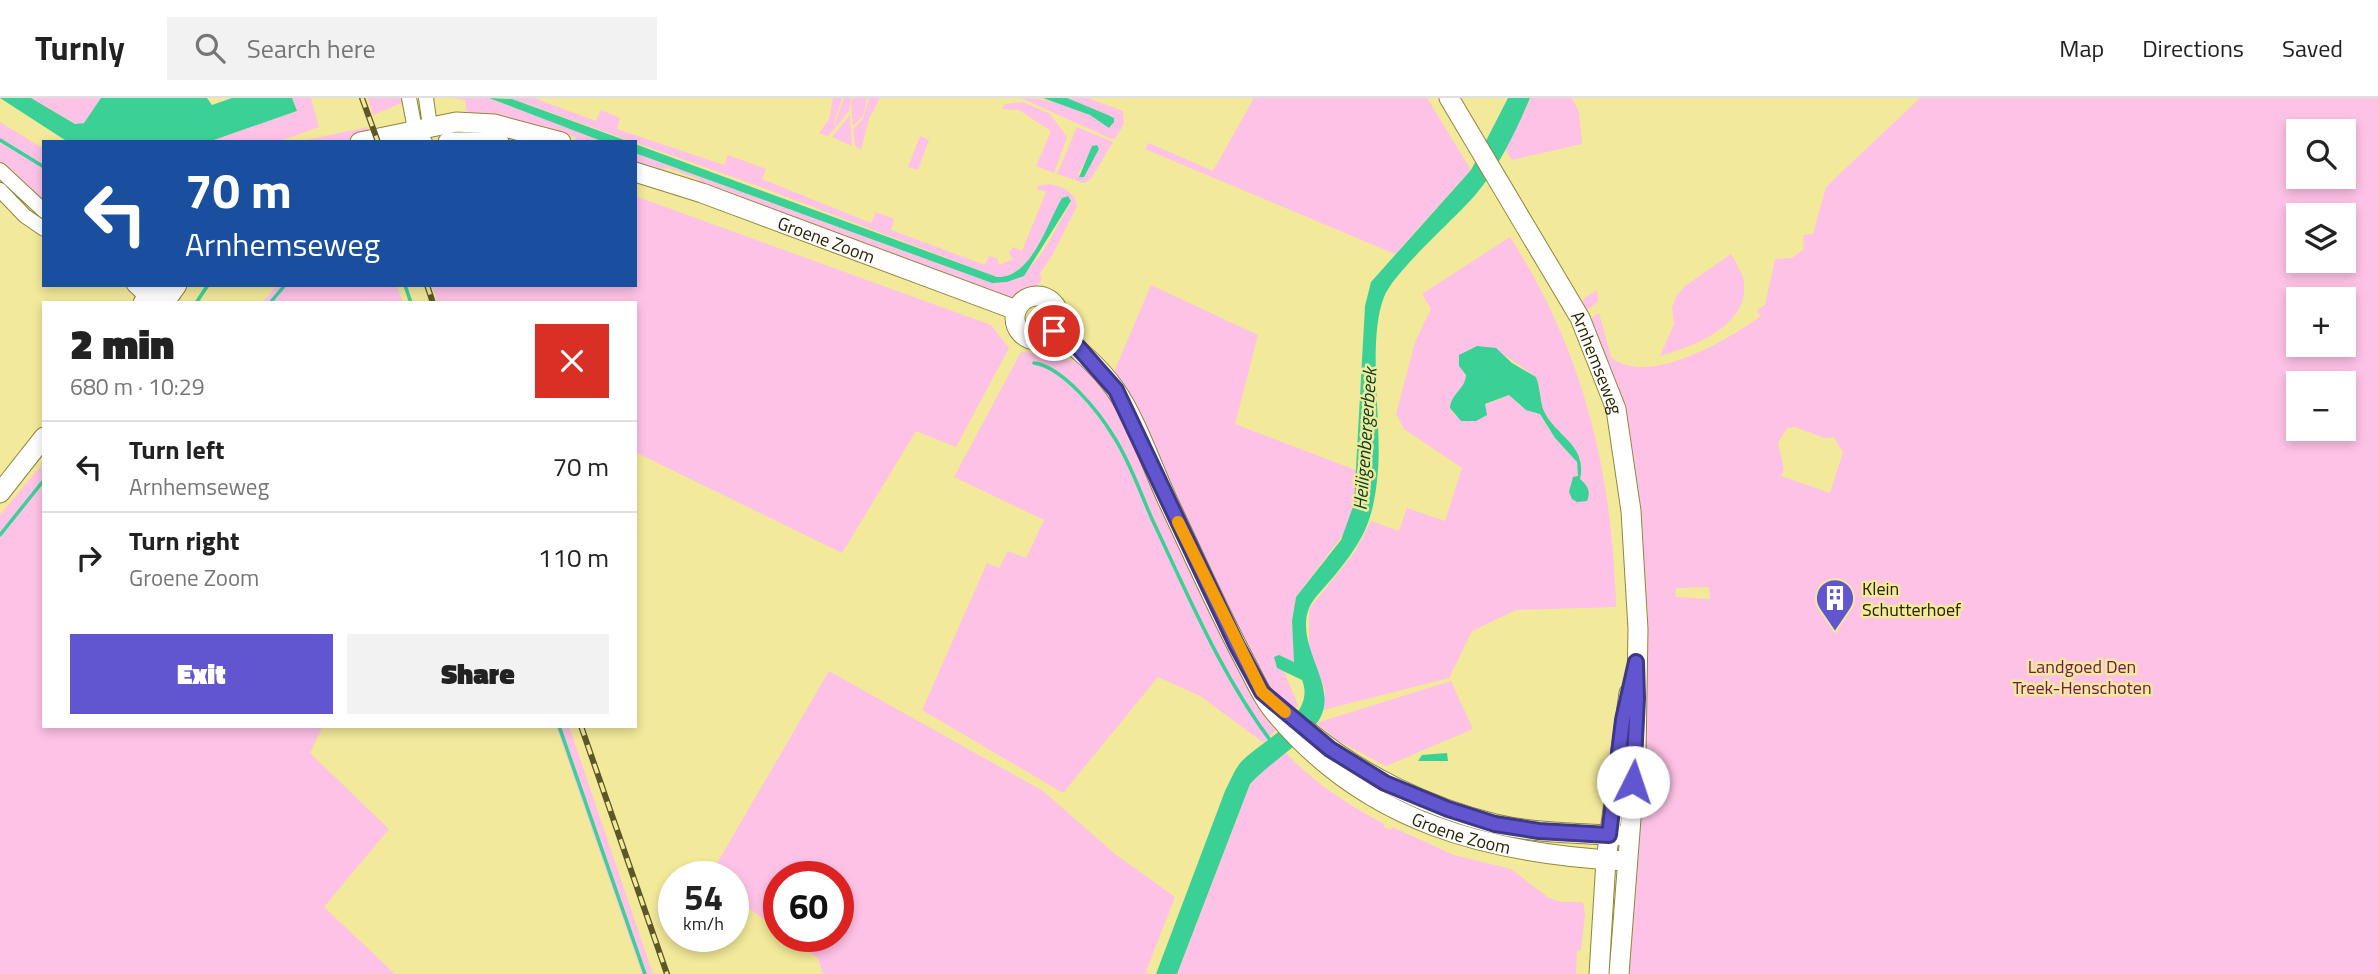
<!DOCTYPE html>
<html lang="en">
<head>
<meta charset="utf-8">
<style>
  :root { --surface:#fff; --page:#f2f2f2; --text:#222; --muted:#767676; --line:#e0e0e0; --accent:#6156cf }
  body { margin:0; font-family:"Titillium Web",sans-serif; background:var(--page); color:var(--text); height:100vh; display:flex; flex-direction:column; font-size:26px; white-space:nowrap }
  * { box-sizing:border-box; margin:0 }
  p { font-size:23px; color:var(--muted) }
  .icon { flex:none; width:38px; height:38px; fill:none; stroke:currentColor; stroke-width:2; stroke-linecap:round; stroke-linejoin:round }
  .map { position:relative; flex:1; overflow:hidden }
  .panel { position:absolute; left:42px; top:203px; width:595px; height:427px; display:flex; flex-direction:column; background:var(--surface); border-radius:0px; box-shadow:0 4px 10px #0003 }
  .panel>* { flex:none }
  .top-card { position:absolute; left:42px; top:42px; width:595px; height:147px; border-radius:0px; box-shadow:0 4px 10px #0003; background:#1a4fa0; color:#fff; overflow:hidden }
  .buttons { position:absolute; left:2286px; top:21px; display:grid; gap:14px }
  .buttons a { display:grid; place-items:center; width:70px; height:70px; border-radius:0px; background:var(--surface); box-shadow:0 4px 10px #0003; font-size:35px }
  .speed { position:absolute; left:658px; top:763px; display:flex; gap:14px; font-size:35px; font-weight:700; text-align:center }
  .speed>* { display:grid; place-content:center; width:91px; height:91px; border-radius:50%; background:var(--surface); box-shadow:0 4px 10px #0003; line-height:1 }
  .speed small { font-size:18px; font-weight:400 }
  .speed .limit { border:10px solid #d22; background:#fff; color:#111 }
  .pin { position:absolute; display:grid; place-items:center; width:60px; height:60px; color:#fff; margin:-30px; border:4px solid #fff; border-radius:50%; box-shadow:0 2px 7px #0007 }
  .me { position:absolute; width:77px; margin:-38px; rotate:4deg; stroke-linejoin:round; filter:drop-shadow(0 0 5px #0008) }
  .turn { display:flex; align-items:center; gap:24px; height:147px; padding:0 28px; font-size:32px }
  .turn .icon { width:91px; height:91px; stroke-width:2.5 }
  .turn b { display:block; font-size:49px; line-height:60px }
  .round { display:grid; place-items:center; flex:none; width:74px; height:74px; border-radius:0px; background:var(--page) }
  .summary { display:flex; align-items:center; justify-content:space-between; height:119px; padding:0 28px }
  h1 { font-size:42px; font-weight:800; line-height:52px }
  .action { display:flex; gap:14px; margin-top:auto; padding:14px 28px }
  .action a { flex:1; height:80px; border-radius:0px; background:var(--accent); color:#fff; font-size:28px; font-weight:800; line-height:80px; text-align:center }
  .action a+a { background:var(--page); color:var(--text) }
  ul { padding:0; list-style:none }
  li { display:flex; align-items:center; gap:21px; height:91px; padding:0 28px; border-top:2px solid var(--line) }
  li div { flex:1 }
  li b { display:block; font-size:26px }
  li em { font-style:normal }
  header { display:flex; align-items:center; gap:42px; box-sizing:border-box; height:98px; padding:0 35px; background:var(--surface); border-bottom:2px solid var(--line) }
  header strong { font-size:33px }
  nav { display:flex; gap:38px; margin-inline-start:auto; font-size:24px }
  .search { width:490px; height:63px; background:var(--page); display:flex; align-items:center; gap:18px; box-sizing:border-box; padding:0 24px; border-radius:0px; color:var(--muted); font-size:26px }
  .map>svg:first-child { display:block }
</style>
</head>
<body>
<header>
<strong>Turnly</strong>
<div class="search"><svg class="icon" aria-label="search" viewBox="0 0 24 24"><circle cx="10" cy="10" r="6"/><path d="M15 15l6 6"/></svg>Search here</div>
<nav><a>Map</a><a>Directions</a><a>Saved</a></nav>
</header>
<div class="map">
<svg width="2378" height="876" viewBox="0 0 2378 876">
  <rect width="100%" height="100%" fill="#f2e99a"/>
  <path fill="#fec2e6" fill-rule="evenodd" d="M 31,0 L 101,0 L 84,25 L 76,26 Z
    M 292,0 L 311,0 L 319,29 L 278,44 L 208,44 L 297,13 Z
    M 368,0 L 400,0 L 402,5 L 373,17 Z
    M 452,0 L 489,0 L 604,44 L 576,43 L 576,39 L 501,18 L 467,15 L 465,2 Z
    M 510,0 L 534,0 L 596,23 L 601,12 L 620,20 L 617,31 L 724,67 L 728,57 L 766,71 L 762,81 L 871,125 L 876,114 L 894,121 L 891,132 L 985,167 L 989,158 L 997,160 L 999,167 L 1013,161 L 1009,155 L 1013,149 L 1022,153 L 1046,94 L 1036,91 L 1039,88 C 1053,83 1076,92 1077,108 L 1053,156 L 1040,175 L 1042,181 C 1035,194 1022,200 1007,199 L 715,93 L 698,81 L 668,70 L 657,72 L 635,65 L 635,55 L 992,185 C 1035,186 1051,136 1071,105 L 1068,98 L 1065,98 C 1047,123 1033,179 997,179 L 758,88 Z
    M 833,0 L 842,0 L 834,24 L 836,29 L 828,38 L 819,35 L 829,21 Z
    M 844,0 L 851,0 L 849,13 L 837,28 L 835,25 Z
    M 854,0 L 867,0 L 863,18 L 853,28 L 851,5 Z
    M 869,0 L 880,0 L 869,21 L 861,52 L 855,48 L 853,31 L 863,21 Z
    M 1021,0 C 1052,0 1085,10 1109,30 L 1114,20 L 1067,0 L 1088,0 L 1123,13 L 1124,26 L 1114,42 Z
    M 1254,0 L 1427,0 L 1471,72 L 1395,156 L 1145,51 L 1149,45 L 1213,73 Z
    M 1531,0 L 1572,0 L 1579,14 L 1582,46 L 1512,62 L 1505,51 Z
    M 1920,0 L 2378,0 L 2378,876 L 1628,876 L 1643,568 L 1648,567 L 1648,508 L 1643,507 L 1643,464 L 1589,222 L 1599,215 L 1611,259 C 1647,290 1728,242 1761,218 L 1757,212 L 1765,207 L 1775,161 L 1792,160 L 1804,151 L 1803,137 L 1813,136 L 1826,89 ZM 2298,33 L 2343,33 L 2343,79 L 2298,79 ZM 2298,117 L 2343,117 L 2343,163 L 2298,163 ZM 2298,201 L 2343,201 L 2343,247 L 2298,247 ZM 2298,285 L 2343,285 L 2343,331 L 2298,331 ZM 1795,329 L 1824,340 L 1834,339 L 1843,354 L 1830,395 L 1781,378 L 1784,371 L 1778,345 L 1787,330 ZM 1709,489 L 1710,501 L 1675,499 L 1676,490 Z
    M 1023,4 L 1050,16 L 1067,39 L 1054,75 L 1036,68 L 1051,33 L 1019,12 L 1002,11 L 1005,6 Z
    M 849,18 L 850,18 L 852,48 L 832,39 Z
    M 0,24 L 44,51 L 44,109 L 0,66 Z
    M 367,29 L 369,38 L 342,44 L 297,44 Z
    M 1077,29 L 1113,44 L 1091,81 L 1084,85 L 1057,76 ZM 1095,46 L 1099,51 L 1083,79 L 1078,76 Z
    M 920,38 L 929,42 L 918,72 L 908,69 Z
    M 635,98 L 991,227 L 1009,250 L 956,349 L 916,333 L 842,455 L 635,354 L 635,205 L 438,205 L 432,187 L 635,187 Z
    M 1510,139 C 1584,254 1612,373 1616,509 L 1516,512 L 1472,533 L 1449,580 L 1323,612 L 1325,592 L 1309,552 L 1309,511 L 1354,455 L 1371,423 L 1399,433 L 1407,410 L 1445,423 L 1462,370 L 1404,331 L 1396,316 L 1415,244 L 1431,211 L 1422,196 ZM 1506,258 L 1536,279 C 1540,289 1540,301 1543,311 C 1554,338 1588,346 1580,381 L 1576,360 L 1555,340 L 1540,316 L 1519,307 L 1515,299 L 1509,297 L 1456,319 L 1450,310 C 1451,295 1465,292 1466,277 L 1459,268 Z
    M 1731,156 C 1736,165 1743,175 1744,185 C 1749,228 1692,249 1660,258 L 1674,226 L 1672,209 L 1677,197 L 1685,188 Z
    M 277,187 L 397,187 L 403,205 L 262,205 Z
    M 1151,187 L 1258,237 L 1235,326 L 1358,373 L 1354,406 L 1345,434 L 1296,499 L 1292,523 L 1295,562 L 1291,564 L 1282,559 L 1277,570 L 1284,573 L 1298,607 L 1264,645 L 1200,598 L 1158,579 L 1063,695 L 922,612 L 987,465 L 999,470 L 1008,453 L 1026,460 L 1044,422 L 954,379 L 1021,254 L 1051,257 L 1114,274 Z
    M 1597,192 L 1598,204 L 1585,213 L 1583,201 Z
    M 44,364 L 44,628 L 323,628 L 310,655 L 389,731 L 324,809 L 395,876 L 0,876 L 0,417 Z
    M 829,573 L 1043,693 L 1115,756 L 1175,799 L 1145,876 L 823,876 L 818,860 L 787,838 L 838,838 L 838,779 L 779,779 L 779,832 L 733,799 L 733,779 L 709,779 Z
    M 1451,583 L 1473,631 L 1386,668 L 1337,642 L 1316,625 Z
    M 556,628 L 569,628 L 653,876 L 642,876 Z
    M 1286,655 C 1315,686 1346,705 1384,726 L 1384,729 L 1391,732 L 1392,729 L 1454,757 L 1511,771 L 1549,800 L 1561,804 L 1583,804 L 1585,816 L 1581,852 L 1577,853 L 1576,876 L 1177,876 L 1250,686 L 1269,665 Z"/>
  <path fill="#3bd196" d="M 0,0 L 31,0 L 75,26 L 84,25 L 101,0 L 207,0 L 212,7 L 232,0 L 292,0 L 297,13 L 208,44 L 68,44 Z
    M 489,0 L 512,1 L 630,44 L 604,44 Z
    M 1043,0 L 1067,0 L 1108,17 L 1114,20 L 1114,24 L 1109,30 L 1090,17 Z
    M 1508,0 L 1530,0 C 1516,33 1499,69 1476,96 C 1454,122 1395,172 1384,199 C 1367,243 1382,323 1378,372 C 1374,421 1365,440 1335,477 C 1327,487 1314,499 1309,510 C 1294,548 1340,588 1319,622 C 1304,645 1269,665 1250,686 L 1177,876 L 1156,876 L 1225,693 C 1230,684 1234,672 1241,664 C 1262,642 1317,618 1302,582 L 1277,570 L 1274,559 L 1279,557 L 1294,564 L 1292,523 L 1296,499 L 1341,442 L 1354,406 L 1365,208 L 1371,184 L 1471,72 Z
    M 635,46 L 997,179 C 1032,180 1047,125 1062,100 L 1068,98 L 1071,103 L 1024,178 L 1007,184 L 992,185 L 635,55 Z
    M 1097,47 L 1099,51 L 1084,79 L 1079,79 L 1092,48 Z
    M 1477,248 L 1496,250 L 1512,265 L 1536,279 C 1540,289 1540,301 1543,311 C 1554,338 1588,346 1580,381 C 1588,388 1591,393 1587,403 L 1577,404 L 1572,401 L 1569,394 L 1573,379 L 1578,378 L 1577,364 L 1555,340 L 1540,316 L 1526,312 L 1509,297 L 1485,306 L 1487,317 L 1476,323 L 1461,323 L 1450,310 C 1451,295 1465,292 1466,277 L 1459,268 L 1459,257 Z
    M 1447,655 L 1448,663 L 1418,663 L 1422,657 Z"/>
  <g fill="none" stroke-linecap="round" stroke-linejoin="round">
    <path stroke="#3bd196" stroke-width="3.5" d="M 0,42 L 44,69
      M 405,187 L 411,205
      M 196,205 L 208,187
      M 270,205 L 285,187
      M 1034,265 C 1063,269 1099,314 1114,339 C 1130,364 1140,394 1152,421 C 1188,497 1222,579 1273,646
      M 0,437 L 44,382
      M 559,628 L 645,876"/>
    <g stroke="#908638" stroke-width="16">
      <path id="minor" d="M 409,0 L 415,31 L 425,44
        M 426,0 L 430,28
        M 0,72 L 44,113
        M 0,92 L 25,118 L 44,131
        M 134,187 L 153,205"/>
    </g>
    <g stroke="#908638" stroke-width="21">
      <g id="major">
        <path id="s1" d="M 1449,0 L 1580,220 L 1616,311 L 1631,413 L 1638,531 L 1636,656 L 1619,876"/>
        <path d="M 360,44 L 456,24 L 494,26 L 561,44"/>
        <path d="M 448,44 L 499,44"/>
        <path id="s2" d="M 635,74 L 702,95 L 1016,212"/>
        <circle cx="1037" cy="220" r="22"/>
        <path d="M 143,205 L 156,187"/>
        <path d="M 164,205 L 177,187"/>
        <path id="s3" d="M 1054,233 C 1077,250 1098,267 1115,291 C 1135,319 1152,368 1167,401 C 1193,456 1218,513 1247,567 C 1256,584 1264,603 1277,617 C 1368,726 1491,756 1626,763"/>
        <path d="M 0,395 L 44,339"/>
        <path d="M 1308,633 C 1361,677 1427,709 1495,726 C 1538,736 1584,735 1629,738"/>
        <path d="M 1599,876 L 1606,762 L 1629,595"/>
      </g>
    </g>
    <use href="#minor" stroke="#fff" stroke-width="14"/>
    <use href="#major" stroke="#fff" stroke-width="19"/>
    <g stroke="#5c572a" stroke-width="6">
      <path id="rail" d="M 362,0 L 378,44
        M 427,187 L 433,205
        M 581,628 L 667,876"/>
    </g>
    <use href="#rail" stroke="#f2e99a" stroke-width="3.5" stroke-dasharray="10" stroke-linecap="butt"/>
  </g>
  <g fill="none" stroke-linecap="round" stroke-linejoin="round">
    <g stroke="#3f3887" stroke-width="18">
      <path id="route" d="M 1054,233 L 1078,249 L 1116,292 L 1236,546 L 1262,594 L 1330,651 L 1385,685 L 1448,711 L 1495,726 L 1539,733 L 1609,737 L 1623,622 L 1636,564 L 1637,600 L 1633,684"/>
    </g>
    <use href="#route" stroke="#6156cf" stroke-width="12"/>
    <path stroke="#f59e0b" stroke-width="12" d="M 1178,424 L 1262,594 L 1285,614"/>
  </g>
  <defs>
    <g id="building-pin" transform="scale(2.0125)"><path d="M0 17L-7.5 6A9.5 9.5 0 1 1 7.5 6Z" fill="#6156cf" stroke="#f2e99a"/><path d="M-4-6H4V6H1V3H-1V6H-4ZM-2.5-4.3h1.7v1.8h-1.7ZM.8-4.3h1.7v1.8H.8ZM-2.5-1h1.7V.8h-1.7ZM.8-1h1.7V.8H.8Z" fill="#fff"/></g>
  </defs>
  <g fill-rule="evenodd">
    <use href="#building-pin" x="1835" y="500"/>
  </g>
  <g text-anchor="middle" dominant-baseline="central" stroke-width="5" stroke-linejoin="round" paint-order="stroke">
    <g font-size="18" fill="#272302" stroke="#f2e99a">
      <text stroke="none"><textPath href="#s2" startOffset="203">Groene Zoom</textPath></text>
      <text stroke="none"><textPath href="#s1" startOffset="304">Arnhemseweg</textPath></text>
      <text stroke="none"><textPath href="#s3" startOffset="672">Groene Zoom</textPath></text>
    </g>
    <g font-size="18" fill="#272302" stroke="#f2e99a" text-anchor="start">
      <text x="1862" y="490">Klein<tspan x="1862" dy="21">Schutterhoef</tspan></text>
    </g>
    <g font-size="18" fill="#721558" stroke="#f2e99a">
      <text x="2082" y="568">Landgoed Den<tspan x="2082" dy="21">Treek-Henschoten</tspan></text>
    </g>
    <g font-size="19" font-style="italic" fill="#03432c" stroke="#f2e99a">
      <text transform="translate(1364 341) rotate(-86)">Heiligenbergerbeek</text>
    </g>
  </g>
</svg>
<div class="buttons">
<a><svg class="icon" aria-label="search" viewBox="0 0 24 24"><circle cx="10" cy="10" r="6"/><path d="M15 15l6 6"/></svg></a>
<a><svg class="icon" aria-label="layers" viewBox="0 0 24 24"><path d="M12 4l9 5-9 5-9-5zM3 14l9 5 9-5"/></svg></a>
<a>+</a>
<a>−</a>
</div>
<div class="speed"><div>54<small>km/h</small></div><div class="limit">60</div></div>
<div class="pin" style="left:1054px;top:233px;background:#d93025"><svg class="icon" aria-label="arrive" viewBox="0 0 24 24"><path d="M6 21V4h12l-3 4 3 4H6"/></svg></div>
<svg class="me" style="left:1633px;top:684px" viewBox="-20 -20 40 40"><circle r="19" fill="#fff"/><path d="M0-13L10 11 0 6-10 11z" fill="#6156cf"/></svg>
<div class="top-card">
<div class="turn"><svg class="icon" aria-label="left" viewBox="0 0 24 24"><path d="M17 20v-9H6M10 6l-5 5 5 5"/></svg><div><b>70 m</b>Arnhemseweg</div></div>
</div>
<section class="panel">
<div class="summary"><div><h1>2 min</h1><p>680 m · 10:29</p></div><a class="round" style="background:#d93025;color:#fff"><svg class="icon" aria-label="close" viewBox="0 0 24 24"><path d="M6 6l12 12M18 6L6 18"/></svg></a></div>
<ul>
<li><svg class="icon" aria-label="left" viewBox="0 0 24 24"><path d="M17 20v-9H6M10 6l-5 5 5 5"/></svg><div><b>Turn left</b><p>Arnhemseweg</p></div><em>70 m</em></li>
<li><svg class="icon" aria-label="right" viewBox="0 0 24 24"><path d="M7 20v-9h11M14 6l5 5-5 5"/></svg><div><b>Turn right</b><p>Groene Zoom</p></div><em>110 m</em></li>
</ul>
<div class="action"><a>Exit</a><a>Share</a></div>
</section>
</div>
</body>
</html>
